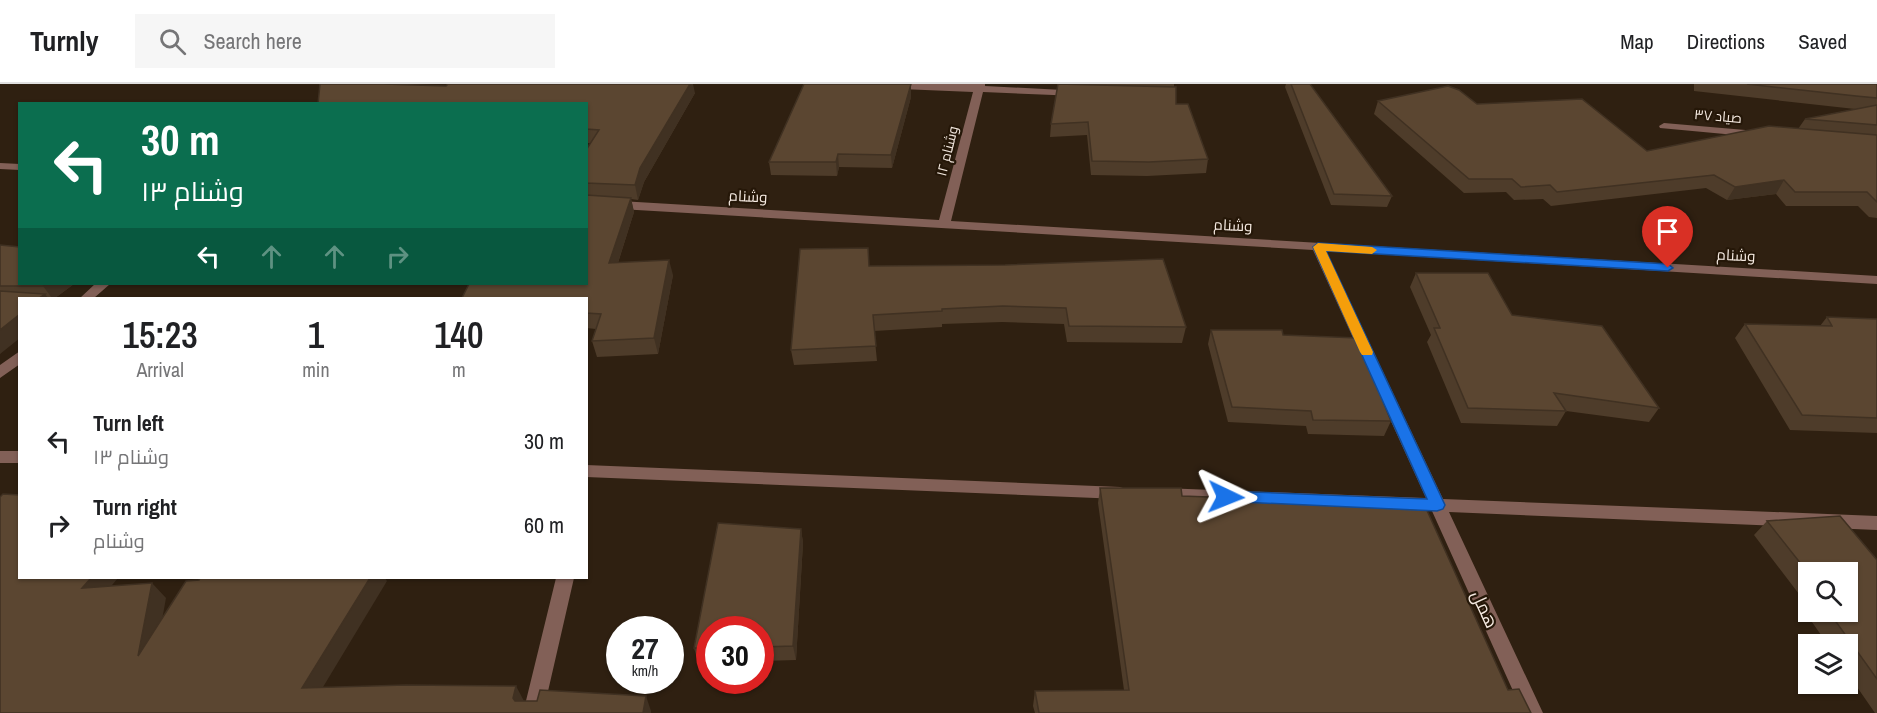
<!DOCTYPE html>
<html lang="en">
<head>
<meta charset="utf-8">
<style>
  :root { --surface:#fff; --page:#f6f6f6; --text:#202124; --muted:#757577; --line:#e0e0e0 }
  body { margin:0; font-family:"Archivo Narrow",Cairo,sans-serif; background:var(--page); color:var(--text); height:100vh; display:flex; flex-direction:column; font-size:22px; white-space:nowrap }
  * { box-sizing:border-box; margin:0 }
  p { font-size:20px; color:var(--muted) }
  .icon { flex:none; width:33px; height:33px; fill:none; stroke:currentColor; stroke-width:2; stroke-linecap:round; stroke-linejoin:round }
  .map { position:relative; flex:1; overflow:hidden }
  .details { position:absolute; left:18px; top:213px; width:570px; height:282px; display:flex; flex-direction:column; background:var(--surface); border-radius:0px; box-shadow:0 2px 4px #0004 }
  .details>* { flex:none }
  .banner { position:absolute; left:18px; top:18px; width:570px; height:183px; border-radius:0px; box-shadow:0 2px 4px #0004; background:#0b6e4f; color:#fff; overflow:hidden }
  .fabs { position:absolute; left:1798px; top:478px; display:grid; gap:12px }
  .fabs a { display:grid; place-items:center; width:60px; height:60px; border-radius:0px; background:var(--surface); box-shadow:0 2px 4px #0004; font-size:30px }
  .speed { position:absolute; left:606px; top:532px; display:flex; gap:12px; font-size:30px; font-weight:700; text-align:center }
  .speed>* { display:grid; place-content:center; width:78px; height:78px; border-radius:50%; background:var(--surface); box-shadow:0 2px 4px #0004; line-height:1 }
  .speed small { font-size:15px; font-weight:400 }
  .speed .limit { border:9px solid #d22; background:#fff; color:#111 }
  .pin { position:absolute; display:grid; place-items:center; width:51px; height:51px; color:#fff; margin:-62px -26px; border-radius:50% 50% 50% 0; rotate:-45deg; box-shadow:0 0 6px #0007 }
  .pin .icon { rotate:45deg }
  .me { position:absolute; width:66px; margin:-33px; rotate:92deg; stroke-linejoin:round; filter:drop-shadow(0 0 4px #0008) }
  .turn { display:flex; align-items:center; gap:21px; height:126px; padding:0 24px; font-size:27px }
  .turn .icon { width:78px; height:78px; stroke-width:2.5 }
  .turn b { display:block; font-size:42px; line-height:51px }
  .lanes { display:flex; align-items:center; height:57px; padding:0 24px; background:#0003; justify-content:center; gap:30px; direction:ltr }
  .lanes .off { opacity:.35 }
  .eta { display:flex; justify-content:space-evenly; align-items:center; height:102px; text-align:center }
  .eta b { font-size:36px; font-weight:600; line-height:42px }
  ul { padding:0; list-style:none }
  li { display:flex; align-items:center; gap:18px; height:84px; padding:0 24px }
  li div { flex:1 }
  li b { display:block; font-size:22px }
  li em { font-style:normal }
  header { display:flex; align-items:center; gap:36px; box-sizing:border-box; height:84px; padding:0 30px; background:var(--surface); border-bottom:2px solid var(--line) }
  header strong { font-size:28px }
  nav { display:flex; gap:33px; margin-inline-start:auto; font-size:21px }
  .search { width:420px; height:54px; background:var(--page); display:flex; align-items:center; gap:15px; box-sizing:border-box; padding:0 21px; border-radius:0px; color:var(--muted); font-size:22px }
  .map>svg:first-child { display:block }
</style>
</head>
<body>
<header>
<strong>Turnly</strong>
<div class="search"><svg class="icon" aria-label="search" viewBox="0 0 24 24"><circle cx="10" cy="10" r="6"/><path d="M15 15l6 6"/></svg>Search here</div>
<nav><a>Map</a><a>Directions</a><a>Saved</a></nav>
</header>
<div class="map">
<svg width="1877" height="629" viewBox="0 0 1877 629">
  <rect width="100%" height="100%" fill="#2f2011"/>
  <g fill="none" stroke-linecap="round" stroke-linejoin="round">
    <path fill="#826057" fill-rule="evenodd" d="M 848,0 L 985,0 L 985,2 L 1082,7 L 1082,11 L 1078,12 L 983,8 L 951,137 L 1877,192 L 1877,200 L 1326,167 L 1443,415 L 1877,432 L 1877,446 L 1449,428 L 1543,629 L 1523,629 L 1432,427 L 1162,416 L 1156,414 L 1154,410 L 1156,406 L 1162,404 L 1426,414 L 1313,166 L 586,123 L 586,115 L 939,136 L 973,8 L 853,3 Z
      M 1664,39 L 1757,47 L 1763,50 L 1757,53 L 1660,44 L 1659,42 Z
      M 0,79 L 20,80 L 20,86 L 0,85 Z
      M 95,200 L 110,200 L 94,214 L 80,214 Z
      M 20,267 L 20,280 L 0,294 L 0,281 Z
      M 0,367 L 20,367 L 20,379 L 0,379 Z
      M 586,381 L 1120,403 L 1126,405 L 1128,409 L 1126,413 L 1120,415 L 586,393 Z
      M 556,494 L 574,494 L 543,629 L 523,629 Z"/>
  </g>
  <path fill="#4e3c2a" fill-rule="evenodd" d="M 1059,0 L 1174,0 L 1174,3 L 1176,20 L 1208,75 L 1206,89 L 1147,92 L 1091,91 L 1087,51 L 1050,53 L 1051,40 Z
    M 1286,0 L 1310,0 L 1392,112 L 1387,123 L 1331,121 L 1285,3 Z
    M 1694,0 L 1877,0 L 1877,134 L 1869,133 L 1858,122 L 1786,122 L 1776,110 L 1727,116 L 1706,104 L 1551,122 L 1543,115 L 1514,116 L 1506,108 L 1464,109 L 1374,30 L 1378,17 L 1477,20 L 1647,67 L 1798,45 L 1805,35 L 1855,25 L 1694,7 Z
    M 695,9 L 644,98 L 638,116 L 631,115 L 634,128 L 618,179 L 673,191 L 658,270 L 597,273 L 592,257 L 596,245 L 586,244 L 586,66 L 591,59 L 586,59 L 586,20 Z
    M 911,13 L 892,84 L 839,83 L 837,92 L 771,91 L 769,78 Z
    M 0,161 L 20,200 L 74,200 L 55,214 L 20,214 L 0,270 Z
    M 869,182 L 1186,243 L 1182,259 L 1067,258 L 1064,240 L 1002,238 L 942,240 L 942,243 L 874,247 L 877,277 L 794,281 L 791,266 Z
    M 1416,189 L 1512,231 L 1659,324 L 1649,338 L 1566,327 L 1557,342 L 1461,339 L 1427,258 L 1431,251 L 1410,203 Z
    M 1827,233 L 1877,235 L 1877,349 L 1790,346 L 1735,254 L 1745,240 L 1820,242 Z
    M 1211,246 L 1283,251 L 1391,337 L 1384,352 L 1308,350 L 1306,342 L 1228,338 L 1208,260 Z
    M 1100,404 L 1182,412 L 1341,420 L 1508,606 L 1531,629 L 1035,629 L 1033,622 L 1035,607 L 1124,606 L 1098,419 Z
    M 1767,437 L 1877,476 L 1877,629 L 1875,629 L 1848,590 L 1848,561 L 1828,561 L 1798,518 L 1802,514 L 1754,451 ZM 1809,489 L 1848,528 L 1809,528 Z
    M 718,439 L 801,445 L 803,459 L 796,576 L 760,577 L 760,546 L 710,546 L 710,578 L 698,578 L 694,564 Z"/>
  <path fill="#403122" d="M 690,0 L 693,0 L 695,9 L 644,98 L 638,116 L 635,101 L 640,84 Z
    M 911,0 L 911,13 L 892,84 L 891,71 Z
    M 838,70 L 839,83 L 837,92 L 836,78 Z
    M 1784,96 L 1776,110 L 1727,116 L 1735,103 Z
    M 631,114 L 634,128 L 613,194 L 609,179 Z
    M 669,176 L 673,191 L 658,270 L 654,254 Z
    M 45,200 L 74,200 L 55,214 L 52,214 L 43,202 Z
    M 45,210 L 48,214 L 39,214 Z
    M 20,230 L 20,254 L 0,270 L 0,246 Z
    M 801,445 L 803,459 L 796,576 L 793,562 Z
    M 91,494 L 118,494 L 97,519 L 82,504 Z
    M 370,494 L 385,494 L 387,497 L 314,618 L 302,604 Z
    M 152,499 L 166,514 L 153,586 L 138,572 Z
    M 516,602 L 524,617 L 521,628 L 513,614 Z
    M 646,612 L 651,627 L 651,629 L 643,629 Z"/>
  <path fill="#5b4631" stroke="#403122" stroke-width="1.5" d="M 320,0 L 384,0 L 446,2 L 448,0 L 690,0 L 640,84 L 635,101 L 586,99 L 586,66 L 599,46 L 586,45 L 586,20 L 318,20 Z
    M 804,0 L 911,0 L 891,71 L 838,70 L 836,78 L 769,78 Z
    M 1058,0 L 1176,3 L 1176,20 L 1188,20 L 1208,75 L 1149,78 L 1092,77 L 1088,38 L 1051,40 Z
    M 1291,0 L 1310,0 L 1392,112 L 1334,110 Z
    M 1747,0 L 1877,0 L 1877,14 L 1856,12 Z
    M 1448,2 L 1459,6 L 1477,20 L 1582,15 L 1647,67 L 1769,42 L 1877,51 L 1877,118 L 1867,108 L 1795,108 L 1784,96 L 1735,103 L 1714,91 L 1557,108 L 1550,101 L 1521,103 L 1512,95 L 1469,95 L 1378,17 Z
    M 1877,21 L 1877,41 L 1805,35 Z
    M 586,111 L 631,114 L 609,179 L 669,176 L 654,254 L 592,257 L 601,230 L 586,229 L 586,214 L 462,214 L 469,200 L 586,200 Z
    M 0,161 L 20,163 L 20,200 L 45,200 L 43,202 L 0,202 Z
    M 868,164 L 869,182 L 1005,181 L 1163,175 L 1186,243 L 1069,242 L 1066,224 L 1003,222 L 942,225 L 942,227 L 873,231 L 876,262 L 791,266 L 800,165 Z
    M 1416,189 L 1488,189 L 1512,231 L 1602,242 L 1659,324 L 1554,309 L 1566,327 L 1468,324 L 1434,244 L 1440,244 Z
    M 0,207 L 45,210 L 39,214 L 20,214 L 20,230 L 0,246 Z
    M 1827,233 L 1877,235 L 1877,334 L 1802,331 L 1745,240 L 1832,242 Z
    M 1211,246 L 1282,246 L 1283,251 L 1358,254 L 1391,337 L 1313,336 L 1311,327 L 1232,323 Z
    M 1100,404 L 1181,404 L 1182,412 L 1264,415 L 1339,414 L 1341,420 L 1425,422 L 1508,606 L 1519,605 L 1531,629 L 1039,629 L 1035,607 L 1129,606 Z
    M 3,410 L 20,411 L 20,494 L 91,494 L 82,504 L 152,499 L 138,572 L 186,497 L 199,496 L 200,494 L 370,494 L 302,604 L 406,601 L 516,602 L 513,614 L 515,617 L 537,617 L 540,606 L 646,612 L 643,629 L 0,629 L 0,413 Z
    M 1840,432 L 1877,476 L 1877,595 L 1829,528 L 1848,528 L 1848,489 L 1809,489 L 1809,490 L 1767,437 Z
    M 718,439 L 801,445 L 793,562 L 760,563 L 760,546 L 710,546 L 710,564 L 694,564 Z"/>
  <path fill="#1a73e8" stroke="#114b97" stroke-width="1.5" d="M 1318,159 L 1668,180 L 1673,184 L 1668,187 L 1326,167 L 1445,421 L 1443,425 L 1437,427 L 1220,417 L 1218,413 L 1220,409 L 1226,407 L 1427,415 L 1313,163 Z"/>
  <path fill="#f59e0b" d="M 1318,159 L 1372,163 L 1377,166 L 1372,170 L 1326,167 L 1373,268 L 1372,271 L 1362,271 L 1360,268 L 1313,163 Z"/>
  <g text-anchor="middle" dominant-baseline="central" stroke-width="4.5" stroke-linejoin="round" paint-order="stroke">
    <g font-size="14" fill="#f5eae1" stroke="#251708">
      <text transform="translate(1718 32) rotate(5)">صیاد ۳۷</text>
      <text transform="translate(947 67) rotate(-76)">وشنام ۱۲</text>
    </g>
    <g font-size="15" fill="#f5eae1" stroke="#251708">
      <text transform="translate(748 112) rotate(3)">وشنام</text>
      <text transform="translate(1233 141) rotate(3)">وشنام</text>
      <text transform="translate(1736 171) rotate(3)">وشنام</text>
    </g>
    <g font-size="18" fill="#f5eae1" stroke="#251708">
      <text transform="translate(1485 525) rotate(65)">همل</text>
    </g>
  </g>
</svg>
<div class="fabs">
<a><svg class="icon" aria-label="search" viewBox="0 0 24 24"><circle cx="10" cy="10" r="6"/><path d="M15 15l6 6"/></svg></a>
<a><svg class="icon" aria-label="layers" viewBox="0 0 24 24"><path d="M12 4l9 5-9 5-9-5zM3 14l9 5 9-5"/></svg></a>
</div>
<div class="speed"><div>27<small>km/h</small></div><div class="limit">30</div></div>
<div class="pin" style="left:1668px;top:184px;background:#d93025"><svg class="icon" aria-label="arrive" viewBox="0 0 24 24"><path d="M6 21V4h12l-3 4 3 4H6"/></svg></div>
<svg class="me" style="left:1226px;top:413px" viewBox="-20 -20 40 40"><path d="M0-17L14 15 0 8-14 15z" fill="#1a73e8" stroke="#fff" stroke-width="4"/></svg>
<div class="banner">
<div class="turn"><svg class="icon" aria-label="left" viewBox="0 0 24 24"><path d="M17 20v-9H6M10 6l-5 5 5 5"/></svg><div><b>30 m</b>وشنام ۱۳</div></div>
<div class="lanes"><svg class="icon" aria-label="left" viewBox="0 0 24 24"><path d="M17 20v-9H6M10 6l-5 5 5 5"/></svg><svg class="icon off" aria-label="ahead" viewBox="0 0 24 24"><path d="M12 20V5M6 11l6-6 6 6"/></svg><svg class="icon off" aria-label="ahead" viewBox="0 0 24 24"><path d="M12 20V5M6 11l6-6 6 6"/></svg><svg class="icon off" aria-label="right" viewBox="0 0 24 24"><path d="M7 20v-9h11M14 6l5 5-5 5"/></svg></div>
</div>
<section class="details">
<div class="eta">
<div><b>15:23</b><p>Arrival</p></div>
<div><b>1</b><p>min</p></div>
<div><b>140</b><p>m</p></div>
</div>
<ul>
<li><svg class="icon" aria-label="left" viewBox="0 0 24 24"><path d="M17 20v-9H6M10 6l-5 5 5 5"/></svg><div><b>Turn left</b><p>وشنام ۱۳</p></div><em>30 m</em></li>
<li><svg class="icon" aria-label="right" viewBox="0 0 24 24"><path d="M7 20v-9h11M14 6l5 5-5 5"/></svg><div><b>Turn right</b><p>وشنام</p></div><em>60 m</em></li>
</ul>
</section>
</div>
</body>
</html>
